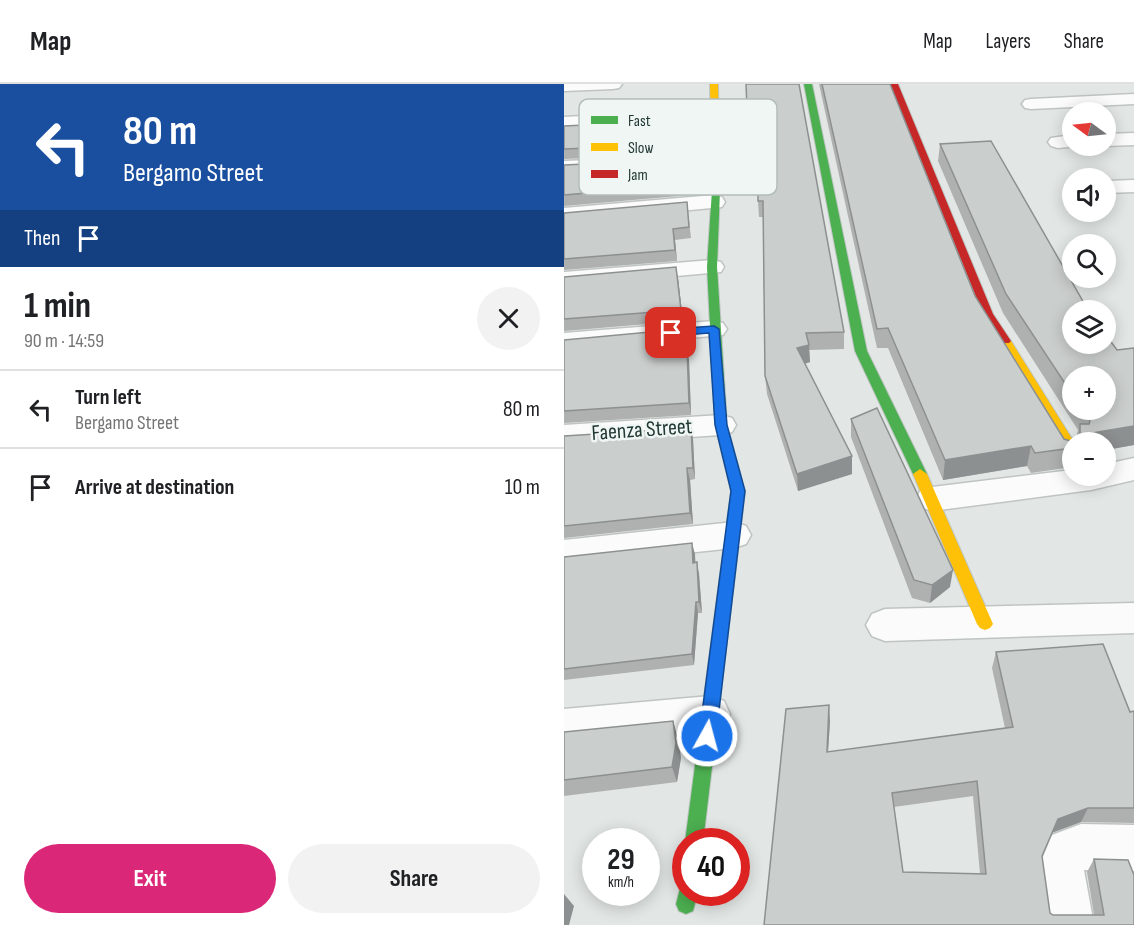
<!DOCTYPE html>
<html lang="en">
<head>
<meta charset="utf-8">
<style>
  :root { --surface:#fff; --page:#f2f2f2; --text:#202124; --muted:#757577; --line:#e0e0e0; --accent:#db2777 }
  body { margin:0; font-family:"Sofia Sans Condensed",sans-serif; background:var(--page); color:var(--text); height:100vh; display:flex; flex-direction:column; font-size:22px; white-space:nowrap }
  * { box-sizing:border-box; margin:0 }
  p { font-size:20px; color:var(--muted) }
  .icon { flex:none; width:33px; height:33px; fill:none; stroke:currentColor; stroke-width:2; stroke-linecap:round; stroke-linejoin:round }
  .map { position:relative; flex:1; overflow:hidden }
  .panel { display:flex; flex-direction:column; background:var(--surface); width:564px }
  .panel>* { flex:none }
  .top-card { background:#1a4fa0; color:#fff; overflow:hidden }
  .needle { width:39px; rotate:285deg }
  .tools { position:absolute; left:498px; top:18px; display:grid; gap:12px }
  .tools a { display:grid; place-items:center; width:54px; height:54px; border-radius:50%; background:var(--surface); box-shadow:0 3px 15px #0003; font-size:30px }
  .speed { position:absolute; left:18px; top:744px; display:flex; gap:12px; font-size:30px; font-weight:700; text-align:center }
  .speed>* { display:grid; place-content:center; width:78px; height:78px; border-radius:50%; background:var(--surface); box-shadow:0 3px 15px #0003; line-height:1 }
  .speed small { font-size:15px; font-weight:400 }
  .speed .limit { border:9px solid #d22; background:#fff; color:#111 }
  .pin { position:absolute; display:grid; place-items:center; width:51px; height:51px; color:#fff; margin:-26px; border-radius:12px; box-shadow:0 3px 9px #0006 }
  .me { position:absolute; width:66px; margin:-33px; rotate:7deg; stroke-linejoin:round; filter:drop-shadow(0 0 4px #0008) }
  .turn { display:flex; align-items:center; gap:21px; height:126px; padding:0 24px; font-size:27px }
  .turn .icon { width:78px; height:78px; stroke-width:2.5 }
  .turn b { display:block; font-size:42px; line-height:51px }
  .then { display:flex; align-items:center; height:57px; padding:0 24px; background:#0003; gap:12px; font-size:22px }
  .round { display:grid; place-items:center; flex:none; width:63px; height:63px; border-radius:32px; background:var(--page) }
  .head { display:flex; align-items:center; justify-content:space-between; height:102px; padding:0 24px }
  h1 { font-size:36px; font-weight:700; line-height:45px }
  .button { display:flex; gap:12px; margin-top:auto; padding:12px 24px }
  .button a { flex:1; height:69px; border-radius:36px; background:var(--accent); color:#fff; font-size:24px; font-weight:700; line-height:69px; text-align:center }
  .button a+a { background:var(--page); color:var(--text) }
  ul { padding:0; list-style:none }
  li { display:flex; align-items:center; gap:18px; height:78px; padding:0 24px; border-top:2px solid var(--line) }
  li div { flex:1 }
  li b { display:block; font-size:22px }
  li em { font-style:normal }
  header { display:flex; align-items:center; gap:36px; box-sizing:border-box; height:84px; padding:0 30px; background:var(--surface); border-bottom:2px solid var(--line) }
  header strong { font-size:28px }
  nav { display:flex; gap:33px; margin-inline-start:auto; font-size:21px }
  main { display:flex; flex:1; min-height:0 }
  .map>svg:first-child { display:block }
</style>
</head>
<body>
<header>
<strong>Map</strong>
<nav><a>Map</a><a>Layers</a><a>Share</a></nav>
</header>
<main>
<section class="panel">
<div class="top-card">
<div class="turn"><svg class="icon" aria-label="left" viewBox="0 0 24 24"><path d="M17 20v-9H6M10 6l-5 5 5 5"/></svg><div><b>80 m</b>Bergamo Street</div></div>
<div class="then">Then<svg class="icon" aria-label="arrive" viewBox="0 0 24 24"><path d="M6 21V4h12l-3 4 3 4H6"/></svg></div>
</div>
<div class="head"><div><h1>1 min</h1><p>90 m · 14:59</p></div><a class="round"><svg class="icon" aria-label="close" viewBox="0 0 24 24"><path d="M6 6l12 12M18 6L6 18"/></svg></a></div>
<ul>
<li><svg class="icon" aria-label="left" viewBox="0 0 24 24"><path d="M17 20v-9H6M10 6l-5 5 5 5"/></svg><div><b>Turn left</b><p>Bergamo Street</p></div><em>80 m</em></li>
<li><svg class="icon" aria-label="arrive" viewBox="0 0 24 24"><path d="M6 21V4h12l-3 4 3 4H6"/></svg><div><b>Arrive at destination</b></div><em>10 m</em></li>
</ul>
<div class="button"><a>Exit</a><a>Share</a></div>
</section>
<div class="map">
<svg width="570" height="841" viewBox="0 0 570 841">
  <rect width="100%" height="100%" fill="#e2e7e5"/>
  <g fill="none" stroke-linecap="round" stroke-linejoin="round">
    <g stroke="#bfc4c2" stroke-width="3">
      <path id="street" d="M 0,0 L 58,0 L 55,4 L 49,5 L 0,7 Z
        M 570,10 L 570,20 L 467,25 L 461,24 L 458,20 L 461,16 L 467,15 Z
        M 150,25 L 157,27 L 159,31 L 157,35 L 0,45 L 0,33 Z
        M 570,49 L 570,61 L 542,62 L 541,62 L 542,50 Z
        M 508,51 L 508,62 L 514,62 L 494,64 L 487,62 L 484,58 L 487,54 Z
        M 153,71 L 160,73 L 163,77 L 160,81 L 0,89 L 0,77 Z
        M 570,96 L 570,108 L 542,109 L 542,97 Z
        M 150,111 L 158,113 L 161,118 L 158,123 L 0,138 L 0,124 Z
        M 148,176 L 157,178 L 160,183 L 157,188 L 0,202 L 0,188 Z
        M 150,237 L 159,239 L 163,245 L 159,251 L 0,265 L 0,249 Z
        M 157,331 L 168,334 L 172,341 L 168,348 L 157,351 L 0,361 L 0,341 Z
        M 570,374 L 570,396 L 527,406 L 368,427 L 356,423 L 352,415 L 356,407 L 368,403 L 508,386 L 508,392 L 542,392 L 542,380 Z
        M 170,438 L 182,442 L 187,451 L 182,460 L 170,464 L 0,482 L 0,456 Z
        M 570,519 L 570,549 L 321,557 L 308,552 L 302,541 L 308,530 L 321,525 Z
        M 146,612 L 160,617 L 166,630 L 160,643 L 146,648 L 0,663 L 0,625 Z
        M 517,740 L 570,741 L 570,787 L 520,786 L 530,841 L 482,841 L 474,785 L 488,751 Z"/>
    </g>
    <g stroke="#bec5c2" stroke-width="2">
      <path id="fast" d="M 240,0 L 248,0 L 303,267 L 363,390 L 361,393 L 351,393 L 349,390 L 291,267 Z
        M 152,103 L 156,106 L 153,183 L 163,341 L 181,407 L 139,758 L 122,758 L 122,760 L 121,758 L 167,407 L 151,341 L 143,183 L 148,106 Z
        M 122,799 L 122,808 L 134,808 L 129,827 L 122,830 L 115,827 L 112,820 L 117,801 Z"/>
    </g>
    <g stroke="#bec5c2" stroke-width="2">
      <path id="slow" d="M 146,0 L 154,0 L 156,106 L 152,109 L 148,106 Z
        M 441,254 L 447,257 L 510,358 L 508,370 L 504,369 L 435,257 Z
        M 356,385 L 363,390 L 429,540 L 426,544 L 421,546 L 416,544 L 413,540 L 349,390 Z"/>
    </g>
    <g stroke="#bec5c2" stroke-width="2">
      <path id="jam" d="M 326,0 L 334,0 L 429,230 L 447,257 L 445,259 L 437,259 L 419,230 Z"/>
    </g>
    <use href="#street" fill="#fbfbfb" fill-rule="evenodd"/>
    <use href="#fast" fill="#4caf50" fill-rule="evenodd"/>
    <use href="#slow" fill="#ffc107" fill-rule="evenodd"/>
    <use href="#jam" fill="#c62828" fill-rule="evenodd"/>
  </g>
  <path fill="#aeb1b0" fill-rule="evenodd" d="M 255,0 L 326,0 L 411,212 L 500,355 L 508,358 L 508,383 L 467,389 L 463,382 L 379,396 L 324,264 L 313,264 Z
    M 183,24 L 280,248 L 280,265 L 245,266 L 246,278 L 241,280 L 288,372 L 288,390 L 234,407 L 203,310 L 201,292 L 199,133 L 195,133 L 194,117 L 194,93 L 184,39 Z
    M 0,42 L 64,49 L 64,53 L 121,50 L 123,70 L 0,75 Z
    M 427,57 L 524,226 L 508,226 L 508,260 L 542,260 L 542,251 L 553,266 L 570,264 L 570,361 L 542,366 L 542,358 L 511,358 L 514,346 L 439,229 L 374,77 L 376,60 ZM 508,292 L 542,292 L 542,326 L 508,326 Z
    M 123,75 L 126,111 L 0,122 L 0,81 Z
    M 123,118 L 127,154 L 111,156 L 113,177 L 0,186 L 0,129 Z
    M 0,193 L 114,194 L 119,237 L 0,247 Z
    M 118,245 L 121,265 L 125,276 L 127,331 L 0,339 L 0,256 Z
    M 287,335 L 386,503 L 366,519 L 348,514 L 287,353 Z
    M 127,344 L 129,355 L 131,395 L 126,396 L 129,440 L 0,454 L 0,352 Z
    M 131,470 L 131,478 L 135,490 L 138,529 L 134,529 L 130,581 L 0,596 L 0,473 Z
    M 432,568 L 566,628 L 570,627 L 570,739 L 517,738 L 488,749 L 478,772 L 486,829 L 489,831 L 530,831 L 523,788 L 530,775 L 570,841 L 200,841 L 266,637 L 264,668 L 441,644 L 428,584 ZM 409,712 L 416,790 L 339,788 L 330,723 Z
    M 0,648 L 114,654 L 117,674 L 113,698 L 0,712 Z"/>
  <path fill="#8d9090" d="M 62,39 L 64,49 L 64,63 L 62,53 Z
    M 123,75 L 124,85 L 126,111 L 124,100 Z
    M 109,145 L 111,156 L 113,177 L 111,166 Z
    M 112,183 L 114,194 L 119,237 L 117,226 Z
    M 245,261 L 246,278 L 234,281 L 233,264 Z
    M 123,265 L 125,276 L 127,331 L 125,319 Z
    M 570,342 L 570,361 L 542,366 L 542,358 L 514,358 L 516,351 Z
    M 127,344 L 129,355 L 131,395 L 129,384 Z
    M 467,362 L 463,382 L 379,396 L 381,376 Z
    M 288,372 L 288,390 L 234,407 L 233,390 Z
    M 123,384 L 126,396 L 129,440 L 126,429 Z
    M 128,459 L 131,470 L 132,490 L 129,479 Z
    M 133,478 L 135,490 L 138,529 L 135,518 Z
    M 389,486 L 386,503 L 366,519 L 368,501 Z
    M 132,518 L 134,529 L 130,581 L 128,570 Z
    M 265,621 L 266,637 L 263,683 L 263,668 Z
    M 109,637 L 114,654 L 117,674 L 113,698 L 108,683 Z
    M 524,724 L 517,738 L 487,749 L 494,735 Z
    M 0,810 L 10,822 L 5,841 L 0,841 Z"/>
  <path fill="#cacecd" stroke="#8d9090" stroke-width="1.5" fill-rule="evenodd" d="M 182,0 L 235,0 L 280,248 L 242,249 L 245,261 L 233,264 L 288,372 L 233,390 L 201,292 L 199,117 L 194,117 L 194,84 L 183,24 Z
    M 258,0 L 326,0 L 411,212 L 500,355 L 510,358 L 508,358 L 508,364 L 471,369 L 467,362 L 381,376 L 324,244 L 313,245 Z
    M 62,39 L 62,53 L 121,50 L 122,60 L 0,65 L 0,42 Z
    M 427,57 L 524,226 L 508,226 L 508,260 L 542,260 L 542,251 L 553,266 L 570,264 L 570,342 L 516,351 L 516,340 L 525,340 L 526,337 L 519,326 L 542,326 L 542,292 L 508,292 L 508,310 L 442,210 L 376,60 Z
    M 123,75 L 124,100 L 0,111 L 0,81 Z
    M 123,118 L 125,143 L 109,145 L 111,166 L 0,175 L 0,129 Z
    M 112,183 L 117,226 L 0,235 L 0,193 Z
    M 118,245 L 119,265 L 123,265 L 125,319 L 0,327 L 0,256 Z
    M 313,324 L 389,486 L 368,501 L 350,496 L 287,335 Z
    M 127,344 L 129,384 L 123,384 L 126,429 L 0,442 L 0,352 Z
    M 128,459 L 129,479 L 133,478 L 135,518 L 132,518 L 128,570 L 0,585 L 0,473 Z
    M 539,560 L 566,628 L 570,627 L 570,724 L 524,724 L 494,735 L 478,772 L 486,829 L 489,831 L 540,831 L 530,775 L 564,776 L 570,791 L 570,841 L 200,841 L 222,625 L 265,621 L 263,668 L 449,643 L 432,568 ZM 413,697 L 422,790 L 339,788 L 328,709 Z
    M 109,637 L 112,659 L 108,683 L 0,696 L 0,648 Z"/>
  <path fill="#1a73e8" stroke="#114b97" stroke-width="1.5" d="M 150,242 L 155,245 L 163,341 L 181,407 L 152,652 L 149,657 L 143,660 L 137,657 L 135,652 L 167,407 L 151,341 L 145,249 L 107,252 L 102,249 L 107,245 Z"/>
  <g text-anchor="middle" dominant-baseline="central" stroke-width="5" stroke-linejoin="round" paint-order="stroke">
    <g font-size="22" fill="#223834" stroke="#f0f6f3">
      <text transform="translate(78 346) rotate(-4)">Faenza Street</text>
    </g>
  </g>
  <rect x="15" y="15" width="198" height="96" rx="9" fill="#f0f6f3" stroke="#b2bdba" stroke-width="1.5"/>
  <rect x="27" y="32" width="27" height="8" fill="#4caf50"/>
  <rect x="27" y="59" width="27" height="8" fill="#ffc107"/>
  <rect x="27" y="86" width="27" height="8" fill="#c62828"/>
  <g font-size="16" fill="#223834">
    <text x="64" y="42">Fast</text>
    <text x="64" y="69">Slow</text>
    <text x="64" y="96">Jam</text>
  </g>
</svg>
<div class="tools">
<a><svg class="needle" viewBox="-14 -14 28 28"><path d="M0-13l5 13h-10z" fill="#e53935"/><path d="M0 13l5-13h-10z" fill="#757577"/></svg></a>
<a><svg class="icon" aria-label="sound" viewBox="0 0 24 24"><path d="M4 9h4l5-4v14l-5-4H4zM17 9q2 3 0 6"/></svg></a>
<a><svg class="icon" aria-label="search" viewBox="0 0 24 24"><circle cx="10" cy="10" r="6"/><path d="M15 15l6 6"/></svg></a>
<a><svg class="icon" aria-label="layers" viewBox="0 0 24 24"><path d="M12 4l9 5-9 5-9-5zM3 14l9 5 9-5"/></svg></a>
<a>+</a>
<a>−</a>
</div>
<div class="speed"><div>29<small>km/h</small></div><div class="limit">40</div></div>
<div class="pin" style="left:107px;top:249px;background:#d93025"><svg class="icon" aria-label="arrive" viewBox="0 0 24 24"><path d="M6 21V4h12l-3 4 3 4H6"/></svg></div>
<svg class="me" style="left:143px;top:652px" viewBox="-20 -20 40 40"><circle r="17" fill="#1a73e8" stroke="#fff" stroke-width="3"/><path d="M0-11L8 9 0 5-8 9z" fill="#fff"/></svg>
</div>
</main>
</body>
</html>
